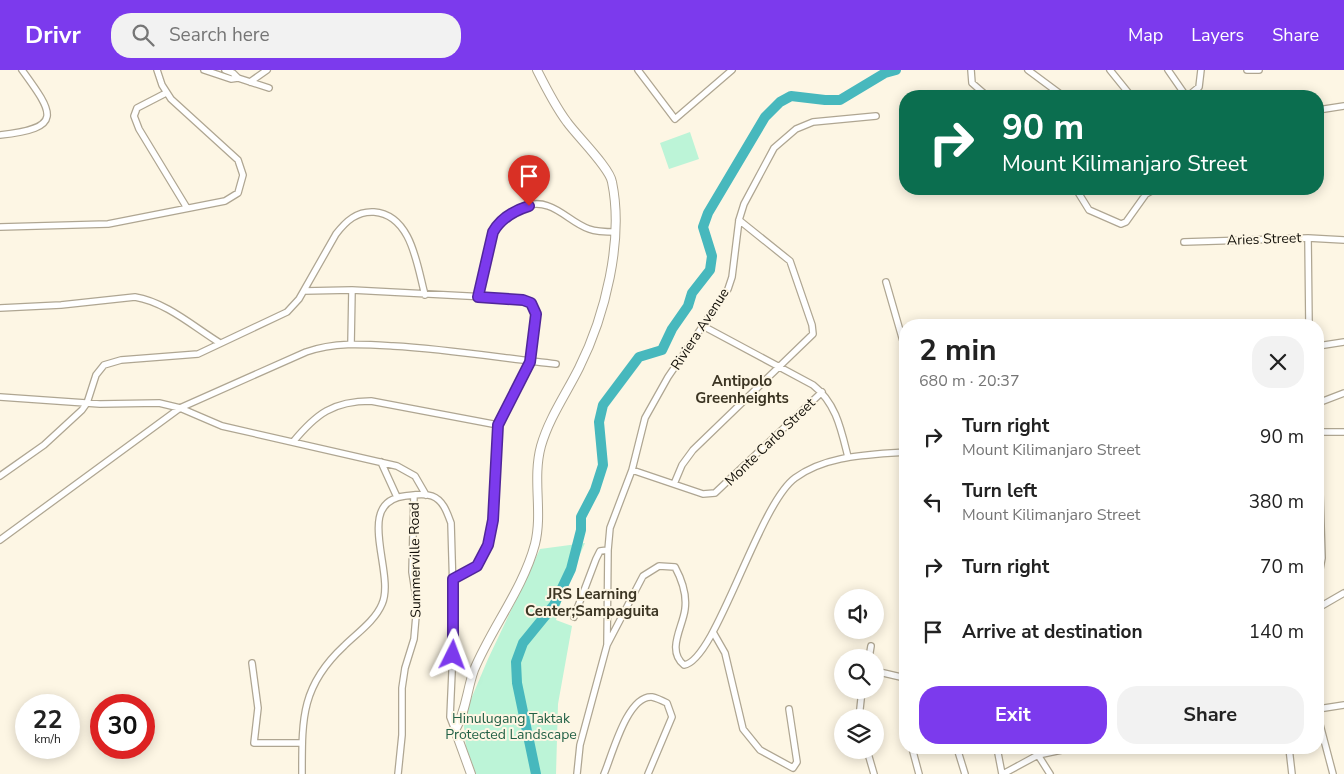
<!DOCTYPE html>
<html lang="en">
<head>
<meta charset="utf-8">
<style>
  :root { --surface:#fff; --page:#f2f2f2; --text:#222; --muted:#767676; --accent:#7c3aed }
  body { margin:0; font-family:"Nunito Sans",sans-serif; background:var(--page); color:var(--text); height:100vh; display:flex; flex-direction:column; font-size:19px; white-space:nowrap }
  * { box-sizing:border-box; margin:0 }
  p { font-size:16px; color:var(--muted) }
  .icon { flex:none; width:28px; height:28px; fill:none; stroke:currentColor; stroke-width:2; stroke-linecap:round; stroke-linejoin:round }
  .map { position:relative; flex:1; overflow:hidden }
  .side { position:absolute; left:899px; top:249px; width:425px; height:435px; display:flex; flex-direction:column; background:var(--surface); border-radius:20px; box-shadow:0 2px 12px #0003 }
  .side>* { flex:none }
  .top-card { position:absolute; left:899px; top:20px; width:425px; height:105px; border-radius:20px; box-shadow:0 2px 12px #0003; background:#0b6e4f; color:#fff; overflow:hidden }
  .fabs { position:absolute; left:834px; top:519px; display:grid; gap:10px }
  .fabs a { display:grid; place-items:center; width:50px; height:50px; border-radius:50%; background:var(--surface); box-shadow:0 2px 12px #0003; font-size:25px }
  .speed { position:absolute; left:15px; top:624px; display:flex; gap:10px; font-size:25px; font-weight:700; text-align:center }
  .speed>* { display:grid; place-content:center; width:65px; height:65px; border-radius:50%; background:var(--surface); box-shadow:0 2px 12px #0003; line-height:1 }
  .speed small { font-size:12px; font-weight:400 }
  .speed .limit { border:8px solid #d22; background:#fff; color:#111 }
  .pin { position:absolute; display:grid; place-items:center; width:42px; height:42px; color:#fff; margin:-51px -21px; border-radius:50% 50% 50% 0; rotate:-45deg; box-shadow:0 0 5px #0007 }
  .pin .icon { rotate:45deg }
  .me { position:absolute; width:55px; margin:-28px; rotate:3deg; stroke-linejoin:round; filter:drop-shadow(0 0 4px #0008) }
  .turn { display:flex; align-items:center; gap:18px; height:105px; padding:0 20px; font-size:22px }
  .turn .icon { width:65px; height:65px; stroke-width:2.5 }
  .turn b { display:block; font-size:35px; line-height:42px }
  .round { display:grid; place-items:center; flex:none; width:52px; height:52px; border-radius:20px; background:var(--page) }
  .overview { display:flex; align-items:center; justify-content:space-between; height:85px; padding:0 20px }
  h1 { font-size:30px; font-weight:700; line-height:38px }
  .primary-button { display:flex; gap:10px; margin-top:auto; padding:10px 20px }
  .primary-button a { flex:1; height:58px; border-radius:20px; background:var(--accent); color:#fff; font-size:20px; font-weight:700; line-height:58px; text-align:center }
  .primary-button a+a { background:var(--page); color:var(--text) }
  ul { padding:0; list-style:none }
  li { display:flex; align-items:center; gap:15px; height:65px; padding:0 20px }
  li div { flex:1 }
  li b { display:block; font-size:19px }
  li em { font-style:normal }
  header { display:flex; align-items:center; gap:30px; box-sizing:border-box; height:70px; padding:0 25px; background:var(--accent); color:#fff }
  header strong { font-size:24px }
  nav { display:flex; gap:28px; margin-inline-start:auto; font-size:18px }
  .search { width:350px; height:45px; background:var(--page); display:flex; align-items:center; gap:12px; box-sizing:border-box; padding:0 18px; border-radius:20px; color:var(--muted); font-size:19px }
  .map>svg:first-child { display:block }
</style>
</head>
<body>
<header>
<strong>Drivr</strong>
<div class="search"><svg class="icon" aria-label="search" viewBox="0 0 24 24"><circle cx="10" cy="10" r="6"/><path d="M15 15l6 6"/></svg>Search here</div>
<nav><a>Map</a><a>Layers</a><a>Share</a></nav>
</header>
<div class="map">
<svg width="1344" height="704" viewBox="0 0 1344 704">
  <rect width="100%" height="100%" fill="#fdf6e4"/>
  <path fill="#bcf4d7" d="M 690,62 L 699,89 L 669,99 L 660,73 Z
    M 585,473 L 565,518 L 556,550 L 572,556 L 558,634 L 556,704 L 476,704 L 466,677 L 463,648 L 488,589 L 540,479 Z"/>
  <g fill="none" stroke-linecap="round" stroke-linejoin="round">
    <path stroke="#47b8bd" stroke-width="10" d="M 536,704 L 517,613 L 516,592 L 523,573 L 554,535 L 571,499 L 581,460 L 581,447 L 595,420 L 603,395 L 599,352 L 603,335 L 639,287 L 662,280 L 672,259 L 688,236 L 692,223 L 710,200 L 712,186 L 703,157 L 708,143 L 765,47 L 780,32 L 791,26 L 825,30 L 840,30 L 885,3 L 896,0"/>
    <g stroke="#afa692" stroke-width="8">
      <path id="street" d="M 204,0 L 231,9 L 238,8
        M 225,0 L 233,3 L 238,8 L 269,18
        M 638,0 L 675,49 L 732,0
        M 971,0 L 972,13 L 987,26
        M 1028,0 L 1063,26
        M 1110,0 L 1131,26
        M 1168,0 L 1186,26
        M 1247,0 L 1259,0
        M 250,12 L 267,0
        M 166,23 L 137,38 L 134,46 L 139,59 L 187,138
        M 1188,26 L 1199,17 L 1201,0
        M 1318,40 L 1344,36
        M 0,65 C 64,58 54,44 22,0
        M 1076,119 L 1089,140 L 1121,154 L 1126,152 L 1146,124 L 1155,119
        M 1137,119 L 1146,124
        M 0,157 L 108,154 L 225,131 L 238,123 L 243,105 L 238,90 L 171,29 L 162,15 L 157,0
        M 1308,168 L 1309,255
        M 1184,172 L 1308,168 L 1344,170
        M 886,212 L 905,278
        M 304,221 L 352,220 L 523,229 L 531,233 L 535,240 L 532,281 L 525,303 L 498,355 L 491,464 L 485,482 L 477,496 L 453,509
        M 478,227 L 493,162 C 503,145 527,128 548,136 C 563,141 574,154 589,159 C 597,162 607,162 616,162
        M 0,238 L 61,235 L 135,227 C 166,232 194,257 220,273
        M 1013,255 L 1019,253
        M 703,256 L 813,315 C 836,333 841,359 848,387
        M 351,274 L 352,220
        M 1318,276 L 1344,272
        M 0,327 L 100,334 L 159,333 L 180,338 L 222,356 L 397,396 L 415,406 L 426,425
        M 1318,341 L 1318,333 L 1344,323
        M 1318,361 L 1322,488 L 1318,510
        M 1318,362 L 1344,362
        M 293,372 C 316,344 333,331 371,331 L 498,355
        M 381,392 L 397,427
        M 632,400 L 703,424 L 715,423 L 822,322
        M 0,406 L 44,375 L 82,340 L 87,333 L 96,305 L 104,295 L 121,290 L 198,284 L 287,242 L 299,229 L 336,164 C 346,151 357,141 374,142 C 412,145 417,196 425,225
        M 674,414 L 682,395 L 693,380 L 813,264 L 812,255 L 790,191 L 739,150
        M 0,470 L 180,338 L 306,282 C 335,272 362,274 393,276 C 447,279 502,288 556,294
        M 1318,538 L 1344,523
        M 574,547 L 596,489 L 600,481 L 608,480
        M 713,562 L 725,583 L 743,659 L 760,680 L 793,698 L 797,692 L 789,639
        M 607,575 L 643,506 L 659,496 L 675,497 C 682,510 687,524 685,539 C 683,557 666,580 684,595 C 716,591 758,435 795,408 C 826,385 868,385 905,382
        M 869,588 L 871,576
        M 252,593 L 258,638 L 254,673 L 302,673
        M 875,601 L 905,608
        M 905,630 L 903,642 L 905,651
        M 1318,639 L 1344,635
        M 1318,647 L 1333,704
        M 859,648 L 862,620
        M 912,678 L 919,704
        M 957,678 L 965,704
        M 997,678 L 1002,704
        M 1037,678 L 1038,685 L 1050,704
        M 1289,678 L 1292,704
        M 867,680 L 874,704
        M 302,704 C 302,649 301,616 344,576 C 356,564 375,551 382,534 C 396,503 353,432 405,426 C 414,425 423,423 432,426 C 443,430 447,442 451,453 L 454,557 L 450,647 L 455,660
        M 398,704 L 402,665 L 402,618 L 405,598 L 414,569 L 417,534 L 412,502 L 414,425
        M 577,704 L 580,675 L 607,575 L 608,480 L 610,458 L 632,400 L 645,348 L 668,307 L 728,219 L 732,207 L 739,150 L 744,134 L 774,78 L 796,59 L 813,52 L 876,46
        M 604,704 C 612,686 627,625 652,627 C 657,628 663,631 667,633 L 672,647 L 648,704
        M 1003,704 L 1038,685 L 1071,678"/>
    </g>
    <g stroke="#afa692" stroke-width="10">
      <path id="secondary" d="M 471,704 L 455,660 C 466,642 467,619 474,600 C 492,557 523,519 535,474 C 543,442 532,409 541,376 C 549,348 566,324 579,298 C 605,246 624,170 612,112 C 610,98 577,66 567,52 C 555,36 546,18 537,0"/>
    </g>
    <use href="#street" stroke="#fff" stroke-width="5.5"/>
    <use href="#secondary" stroke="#fff" stroke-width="8"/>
  </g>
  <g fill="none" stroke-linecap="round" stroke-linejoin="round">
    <g stroke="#51269a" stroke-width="12">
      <path id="route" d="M 453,585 L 453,509 L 477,496 L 488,475 L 493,450 L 498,355 L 530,292 L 536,244 L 531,233 L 523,230 L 478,227 L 493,162 C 501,148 513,141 529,136"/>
    </g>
    <use href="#route" stroke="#7c3aed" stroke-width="9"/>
  </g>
  <g text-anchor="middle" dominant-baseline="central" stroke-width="4" stroke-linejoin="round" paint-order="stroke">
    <g font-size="14" fill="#131009" stroke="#fdf6e4">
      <text transform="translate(1264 169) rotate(-2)">Aries Street</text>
      <text transform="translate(700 259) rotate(-57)">Riviera Avenue</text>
      <text transform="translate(770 372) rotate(-44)">Monte Carlo Street</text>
      <text transform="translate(415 490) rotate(-91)">Summerville Road</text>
    </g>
    <g font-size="14" fill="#236146" stroke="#fdf6e4">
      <text x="511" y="648">Hinulugang Taktak<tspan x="511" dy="16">Protected Landscape</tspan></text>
    </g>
    <g font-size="15" font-weight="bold" fill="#3c3523" stroke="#fdf6e4">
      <text x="742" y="311">Antipolo<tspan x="742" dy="17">Greenheights</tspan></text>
      <text x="592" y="524">JRS Learning<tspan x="592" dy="17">Center;Sampaguita</tspan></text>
    </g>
  </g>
</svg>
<div class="fabs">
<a><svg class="icon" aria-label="sound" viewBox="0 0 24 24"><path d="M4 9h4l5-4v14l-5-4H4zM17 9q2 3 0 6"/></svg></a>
<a><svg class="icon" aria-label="search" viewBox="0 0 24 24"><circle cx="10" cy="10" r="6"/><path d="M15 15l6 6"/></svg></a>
<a><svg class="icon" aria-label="layers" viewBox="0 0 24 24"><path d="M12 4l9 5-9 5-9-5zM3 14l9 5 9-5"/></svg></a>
</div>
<div class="speed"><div>22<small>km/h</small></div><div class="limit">30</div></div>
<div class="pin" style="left:529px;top:136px;background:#d93025"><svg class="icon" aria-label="arrive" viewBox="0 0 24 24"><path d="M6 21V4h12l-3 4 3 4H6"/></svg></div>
<svg class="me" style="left:453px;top:585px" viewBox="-20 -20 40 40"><path d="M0-17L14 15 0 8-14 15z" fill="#7c3aed" stroke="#fff" stroke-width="4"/></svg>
<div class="top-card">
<div class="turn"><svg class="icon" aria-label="right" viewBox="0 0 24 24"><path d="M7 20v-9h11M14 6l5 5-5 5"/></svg><div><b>90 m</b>Mount Kilimanjaro Street</div></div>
</div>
<section class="side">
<div class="overview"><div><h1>2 min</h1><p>680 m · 20:37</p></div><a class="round"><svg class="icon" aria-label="close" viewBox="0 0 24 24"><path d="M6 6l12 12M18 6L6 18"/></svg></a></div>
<ul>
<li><svg class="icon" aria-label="right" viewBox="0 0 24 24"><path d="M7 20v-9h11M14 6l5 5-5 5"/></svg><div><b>Turn right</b><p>Mount Kilimanjaro Street</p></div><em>90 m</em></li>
<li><svg class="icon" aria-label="left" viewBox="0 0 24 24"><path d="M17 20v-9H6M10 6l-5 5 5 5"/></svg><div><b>Turn left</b><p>Mount Kilimanjaro Street</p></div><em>380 m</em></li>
<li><svg class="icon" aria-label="right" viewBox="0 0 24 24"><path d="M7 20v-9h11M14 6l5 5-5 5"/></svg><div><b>Turn right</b></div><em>70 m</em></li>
<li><svg class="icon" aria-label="arrive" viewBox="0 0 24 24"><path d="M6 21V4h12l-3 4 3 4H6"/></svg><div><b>Arrive at destination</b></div><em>140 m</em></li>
</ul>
<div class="primary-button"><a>Exit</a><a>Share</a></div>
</section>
</div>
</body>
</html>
